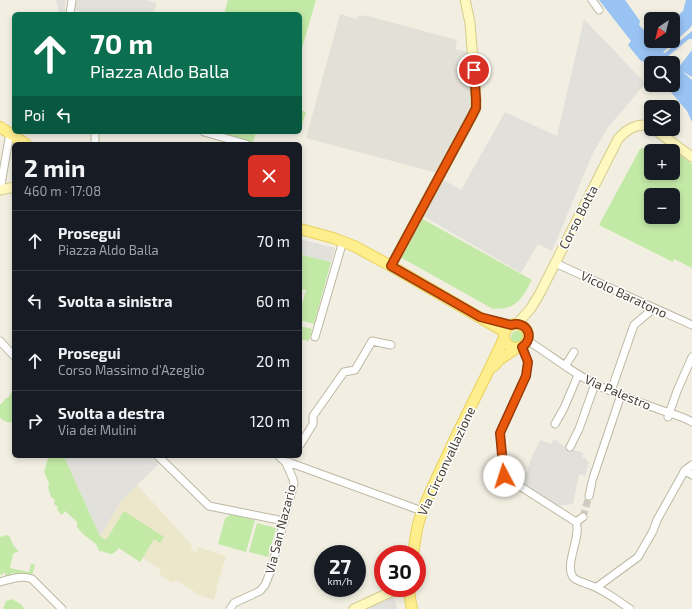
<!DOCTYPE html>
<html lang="it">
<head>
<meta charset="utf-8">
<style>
  :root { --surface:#171b24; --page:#242831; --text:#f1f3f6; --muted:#9ea1a6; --line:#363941 }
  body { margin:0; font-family:"Exo 2",sans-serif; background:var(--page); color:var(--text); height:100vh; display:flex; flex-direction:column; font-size:15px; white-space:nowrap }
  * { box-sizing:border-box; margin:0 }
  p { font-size:13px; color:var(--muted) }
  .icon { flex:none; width:22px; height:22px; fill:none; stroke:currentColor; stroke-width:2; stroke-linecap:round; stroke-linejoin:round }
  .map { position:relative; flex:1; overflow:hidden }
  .side { position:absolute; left:12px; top:142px; width:290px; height:316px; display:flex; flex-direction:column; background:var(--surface); border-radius:6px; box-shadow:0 2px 6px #0003 }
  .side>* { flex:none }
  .hud { position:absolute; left:12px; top:12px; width:290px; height:122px; border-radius:6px; box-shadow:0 2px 6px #0003; background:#0b6e4f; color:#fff; overflow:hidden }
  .needle { width:26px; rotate:215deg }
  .buttons { position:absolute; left:644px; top:12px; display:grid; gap:8px }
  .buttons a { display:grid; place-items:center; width:36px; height:36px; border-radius:6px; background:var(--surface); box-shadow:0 2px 6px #0003; font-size:20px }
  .speed { position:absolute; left:314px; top:545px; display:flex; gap:8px; font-size:20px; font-weight:700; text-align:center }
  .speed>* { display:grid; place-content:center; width:52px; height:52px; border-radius:50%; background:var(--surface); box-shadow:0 2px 6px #0003; line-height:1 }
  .speed small { font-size:10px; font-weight:400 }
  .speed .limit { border:6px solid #d22; background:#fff; color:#111 }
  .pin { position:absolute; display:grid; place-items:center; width:34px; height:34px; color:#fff; margin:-17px; border:2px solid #fff; border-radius:50%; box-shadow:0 1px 4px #0007 }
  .me { position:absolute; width:44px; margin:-22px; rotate:355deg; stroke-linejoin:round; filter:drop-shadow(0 0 3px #0008) }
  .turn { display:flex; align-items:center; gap:14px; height:84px; padding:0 12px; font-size:18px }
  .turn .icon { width:52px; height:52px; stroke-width:2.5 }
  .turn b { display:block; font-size:28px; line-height:34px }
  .then { display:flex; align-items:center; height:38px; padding:0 12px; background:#0003; gap:8px; font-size:15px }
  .round { display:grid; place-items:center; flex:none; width:42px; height:42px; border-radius:6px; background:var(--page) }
  .summary { display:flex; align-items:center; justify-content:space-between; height:68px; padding:0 12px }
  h1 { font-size:24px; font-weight:700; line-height:30px }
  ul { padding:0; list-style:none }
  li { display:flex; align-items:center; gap:12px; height:60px; padding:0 12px; border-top:1px solid var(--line) }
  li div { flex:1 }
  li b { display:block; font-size:15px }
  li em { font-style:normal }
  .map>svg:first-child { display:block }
</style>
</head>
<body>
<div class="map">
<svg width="692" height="609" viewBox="0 0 692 609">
  <rect width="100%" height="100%" fill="#f2efe2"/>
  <path fill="#e3e0d7" d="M 340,14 L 357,19 L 358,15 L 364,17 L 364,15 L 457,40 L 455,49 L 467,52 L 471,99 L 469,114 L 457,134 L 437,173 L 306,138 Z"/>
  <path fill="#ece7ca" d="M 137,485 L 192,545 L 191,550 L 196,552 L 198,547 L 226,556 L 216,589 L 217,589 L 214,600 L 195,594 L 195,592 L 176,580 L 173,583 L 159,574 L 161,570 L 143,558 L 140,562 L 100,536 L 122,500 Z"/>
  <path fill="#c3e9a7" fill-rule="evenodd" d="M 228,0 L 316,0 L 300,55 L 300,14 L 224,14 Z
    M 300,110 L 306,112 L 301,128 L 300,128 Z
    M 215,132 L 256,132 L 253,143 Z
    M 664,144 L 692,164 L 692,268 L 674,259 L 673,262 L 599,225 L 640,149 ZM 651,151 L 673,151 L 673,173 L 651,173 ZM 651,195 L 673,195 L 673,217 L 651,217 Z
    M 421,218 L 532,280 C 526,290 521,303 509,307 C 504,309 498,308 493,309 L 400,257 Z
    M 300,254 L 331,262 L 314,324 L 300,320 L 300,312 L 306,290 L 300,289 Z
    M 300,326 L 312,329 L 309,341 L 300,339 Z
    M511 337a6 6 0 1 1 12 0a6 6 0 1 1-12 0Z
    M 14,377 L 14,422 C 7,423 6,422 0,418 L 0,404 L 1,404 L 3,402 L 5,399 C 14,395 12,386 14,377 Z
    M 49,456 L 64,456 L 100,536 L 106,540 L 124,511 L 164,537 L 160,543 L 154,539 L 140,562 L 119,548 C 110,559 109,551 99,551 L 96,544 L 83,534 L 77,527 L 77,522 L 65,511 L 62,515 L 57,510 L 58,507 L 54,504 L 55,500 L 51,497 L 48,487 L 49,483 L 44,472 Z
    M 230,515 L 233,515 L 255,520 L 246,552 L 218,544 L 225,519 Z
    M 257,523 L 276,528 L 268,557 L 249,552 Z
    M 7,535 L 10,537 L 13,545 L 19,552 L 16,552 L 13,554 L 10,568 L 29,572 L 31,564 L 35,564 L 32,576 L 29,576 L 13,573 L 11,573 L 11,577 L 7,577 L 4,572 L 3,573 L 3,574 L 2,575 L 0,574 L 0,537 Z
    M 12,599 L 22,605 L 24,609 L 3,609 L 6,601 Z"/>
  <path fill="#e2e0db" d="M 56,0 L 65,0 L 65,14 L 59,14 Z
    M 77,0 L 147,0 L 157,4 L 152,14 L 84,14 L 74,9 Z
    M 584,19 L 645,83 L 625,108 L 608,127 L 593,153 L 552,251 L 538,244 L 521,273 L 423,216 L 444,180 L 461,190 L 505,112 L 557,136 Z
    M 300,239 L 335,248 L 331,262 L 300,254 Z
    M 554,439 L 557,440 L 557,442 L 571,449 L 584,453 L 582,457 L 586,458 L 586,461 L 589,461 L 585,476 L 579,474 L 573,504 L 556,506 L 521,483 L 528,469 L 527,468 L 530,464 L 529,463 L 540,440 L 551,444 Z
    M 64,456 L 167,456 L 122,500 L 100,536 Z
    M 393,597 L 398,609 L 366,609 Z"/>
  <path fill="#99c3f3" d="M 599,0 L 625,0 L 640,21 L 639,25 L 651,37 L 651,41 L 673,41 L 673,20 L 683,11 L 686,0 L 692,0 L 692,25 L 689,29 L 663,52 L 665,53 L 692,31 L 692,39 L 689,39 L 667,57 L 679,67 L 692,50 L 692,77 L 682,71 L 692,80 L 692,122 L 687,111 L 665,85 L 673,85 L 673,63 L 651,63 L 651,70 L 644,62 L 640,60 L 628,45 L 631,41 Z"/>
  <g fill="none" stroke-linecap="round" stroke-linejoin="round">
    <path stroke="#cfccbf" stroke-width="7" stroke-dasharray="7 3.5" stroke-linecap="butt" d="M 583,517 L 589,496"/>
    <g stroke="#bdb8a4" stroke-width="9">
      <path id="street" d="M 592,0 L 599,10
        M 70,14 L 72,0
        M 204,132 L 246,144
        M 95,144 L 95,132
        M 0,190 L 10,133
        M 555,263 L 692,325
        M 315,337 L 343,241
        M 0,341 L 14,356
        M 528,341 C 551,355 571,372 595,384 C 615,394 637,401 658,409 C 669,413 682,416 692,422
        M 523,347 L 528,362 L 526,376 L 500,433 L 504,476 L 576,522 C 582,536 564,564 573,577 C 576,581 583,582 587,584 C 603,589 617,600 630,609
        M 565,366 L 574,352
        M 611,391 L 634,325 L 654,308
        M 668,417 L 677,391 L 692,357
        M 555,424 L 564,408 L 578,375
        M 300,445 L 313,424 L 313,416 L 344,372 L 355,370 L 372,341 L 391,345
        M 570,447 L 579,429 L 595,384
        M 158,456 L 209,506 L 284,521
        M 286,463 L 288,462 L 422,511
        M 685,470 L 692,475
        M 593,478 L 621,395
        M 589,496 L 592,482
        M 576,522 L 583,517
        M 0,582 C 10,579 21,575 32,579 L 62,609
        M 597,587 L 638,557 L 653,531 L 657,520 L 685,470 L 692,465
        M 230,609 L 234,603 L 260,591 L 265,585 L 271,570 L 294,483 L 293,479 L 286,463 L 279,456"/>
    </g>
    <g stroke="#d4cc8e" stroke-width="11">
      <path id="secondary" d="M 654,129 L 692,157
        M 0,190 L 14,187
        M 391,266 L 472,116 L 476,108 L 476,99 L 470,23 L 466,4 L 465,0
        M 517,324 L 531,308 L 539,295 L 618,139 C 626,130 639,121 651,127
        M 354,609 L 399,588"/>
    </g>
    <g stroke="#e9d159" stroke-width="12">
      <path id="primary" d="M 0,127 L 26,144
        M 300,229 L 333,238 L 354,246 L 391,266 L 505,332
        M504 336a12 12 0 1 1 24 0a12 12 0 1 1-24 0Z
        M 494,366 L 499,360 L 515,349
        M 413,554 C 415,543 416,531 419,521 C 426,499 437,477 447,456 C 465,416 486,378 504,338
        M 409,588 L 410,598 L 412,609"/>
    </g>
    <use href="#street" stroke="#fff" stroke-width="7"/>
    <use href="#secondary" stroke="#fff8bf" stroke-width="9"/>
    <use href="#primary" stroke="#ffee8e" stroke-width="10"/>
  </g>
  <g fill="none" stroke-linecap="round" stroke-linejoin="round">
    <g stroke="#983908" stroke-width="10">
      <path id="route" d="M 474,70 L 476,99 L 476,108 L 472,116 L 391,266 L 480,317 L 511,325 C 526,320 536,337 522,347 L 528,362 L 526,376 L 500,433 L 504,476"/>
    </g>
    <use href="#route" stroke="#ea580c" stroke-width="7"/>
  </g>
  <g text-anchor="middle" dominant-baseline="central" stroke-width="3" stroke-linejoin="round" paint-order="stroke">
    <g font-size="13" fill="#433f32" stroke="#fff">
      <text transform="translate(578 217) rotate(-63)">Corso Botta</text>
      <text transform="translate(624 294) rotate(25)">Vicolo Baratono</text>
      <text transform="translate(618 392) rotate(23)">Via Palestro</text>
      <text transform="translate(446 461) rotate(-65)">Via Circonvallazione</text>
      <text transform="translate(280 529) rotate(-76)">Via San Nazario</text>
    </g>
  </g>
</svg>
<div class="buttons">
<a><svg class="needle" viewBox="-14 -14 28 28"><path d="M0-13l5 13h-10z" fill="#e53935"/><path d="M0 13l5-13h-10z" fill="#9ea1a6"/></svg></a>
<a><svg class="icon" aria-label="search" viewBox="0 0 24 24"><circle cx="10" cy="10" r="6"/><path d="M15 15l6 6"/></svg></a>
<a><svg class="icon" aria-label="layers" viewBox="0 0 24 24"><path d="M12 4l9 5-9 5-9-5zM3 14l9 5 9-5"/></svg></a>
<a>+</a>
<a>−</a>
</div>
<div class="speed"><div>27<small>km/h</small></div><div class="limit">30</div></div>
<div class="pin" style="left:474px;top:70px;background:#d93025"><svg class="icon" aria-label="arrive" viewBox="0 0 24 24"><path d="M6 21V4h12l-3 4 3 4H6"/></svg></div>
<svg class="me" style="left:504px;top:476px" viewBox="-20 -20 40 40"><circle r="19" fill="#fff"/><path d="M0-13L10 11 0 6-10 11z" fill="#ea580c"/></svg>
<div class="hud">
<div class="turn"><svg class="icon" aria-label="ahead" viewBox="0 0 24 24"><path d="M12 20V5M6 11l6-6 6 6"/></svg><div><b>70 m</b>Piazza Aldo Balla</div></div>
<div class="then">Poi<svg class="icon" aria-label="left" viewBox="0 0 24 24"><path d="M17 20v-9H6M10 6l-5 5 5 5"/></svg></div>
</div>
<section class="side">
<div class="summary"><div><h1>2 min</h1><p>460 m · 17:08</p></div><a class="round" style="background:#d93025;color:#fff"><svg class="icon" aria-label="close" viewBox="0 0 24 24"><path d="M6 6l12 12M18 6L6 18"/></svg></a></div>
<ul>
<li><svg class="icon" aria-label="ahead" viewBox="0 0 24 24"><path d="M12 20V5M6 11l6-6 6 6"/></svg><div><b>Prosegui</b><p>Piazza Aldo Balla</p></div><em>70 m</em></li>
<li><svg class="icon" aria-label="left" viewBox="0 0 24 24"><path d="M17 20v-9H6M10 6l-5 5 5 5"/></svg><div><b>Svolta a sinistra</b></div><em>60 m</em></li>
<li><svg class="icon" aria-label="ahead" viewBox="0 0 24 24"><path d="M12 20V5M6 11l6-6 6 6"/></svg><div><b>Prosegui</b><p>Corso Massimo d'Azeglio</p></div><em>20 m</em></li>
<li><svg class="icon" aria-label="right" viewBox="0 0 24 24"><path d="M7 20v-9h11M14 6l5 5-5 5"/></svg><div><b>Svolta a destra</b><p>Via dei Mulini</p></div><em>120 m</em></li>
</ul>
</section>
</div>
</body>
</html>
